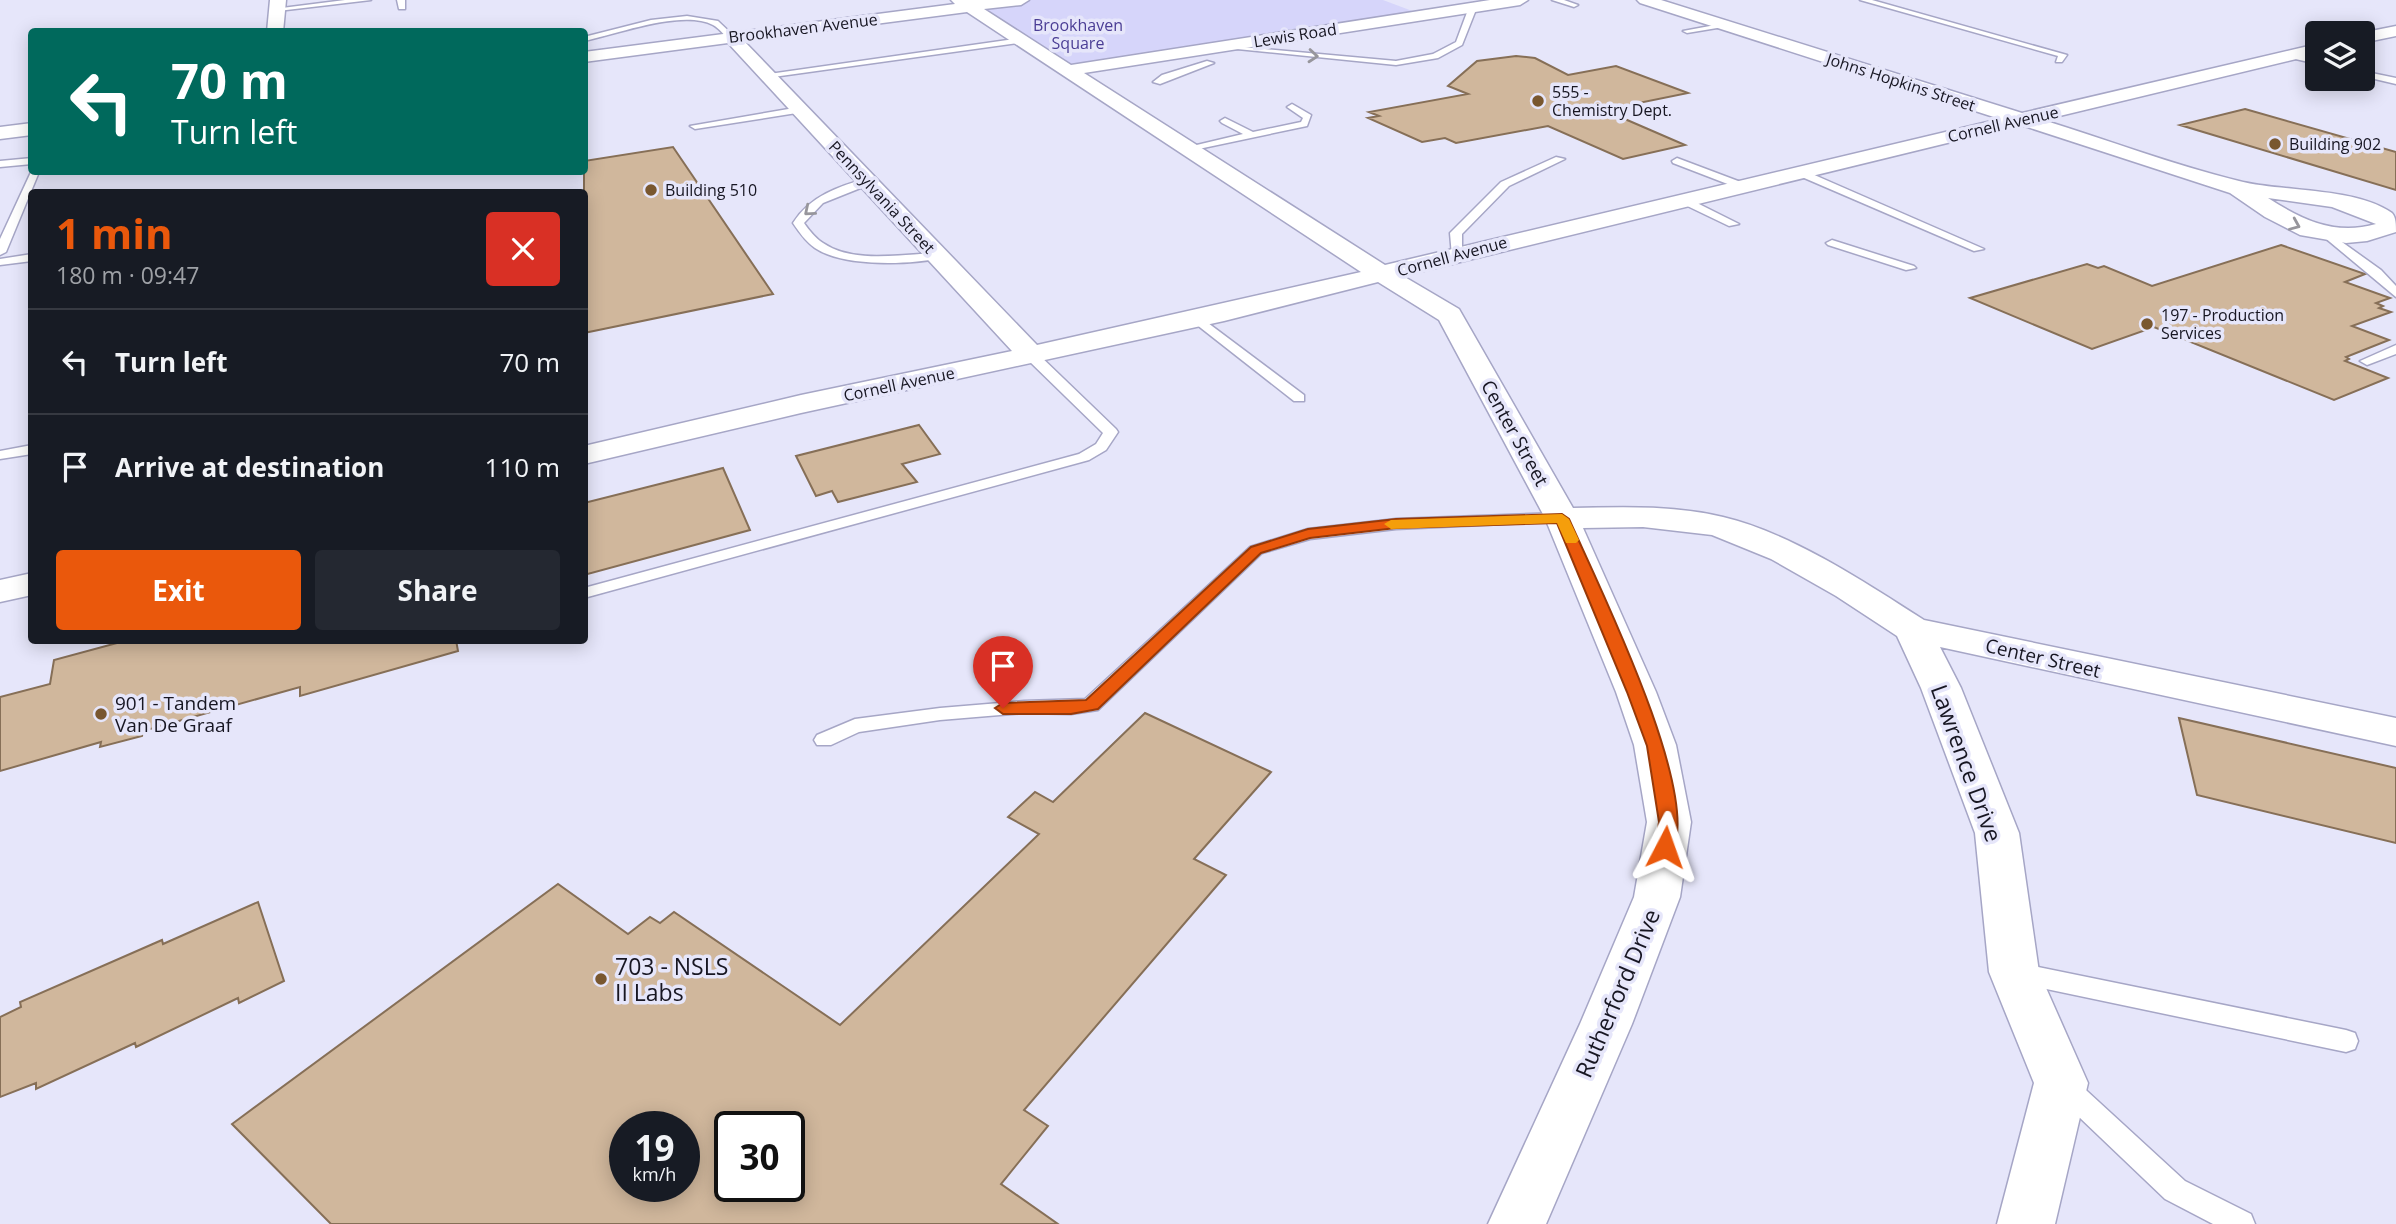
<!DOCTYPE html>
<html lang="en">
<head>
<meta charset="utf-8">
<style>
  :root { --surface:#171b24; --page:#242831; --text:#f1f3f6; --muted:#9ea1a6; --line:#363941; --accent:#ea580c }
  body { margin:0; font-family:"Open Sans",sans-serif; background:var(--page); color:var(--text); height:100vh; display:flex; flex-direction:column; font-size:26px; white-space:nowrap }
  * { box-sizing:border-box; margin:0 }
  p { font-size:23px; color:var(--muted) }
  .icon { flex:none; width:38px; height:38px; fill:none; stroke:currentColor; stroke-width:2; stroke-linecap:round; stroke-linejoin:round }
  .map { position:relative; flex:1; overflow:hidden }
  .sheet { position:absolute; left:28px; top:189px; width:560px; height:455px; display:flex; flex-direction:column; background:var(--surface); border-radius:7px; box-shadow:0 4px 18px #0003 }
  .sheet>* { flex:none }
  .banner { position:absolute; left:28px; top:28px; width:560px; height:147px; border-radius:7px; box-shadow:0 4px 18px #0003; background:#00695c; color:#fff; overflow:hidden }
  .buttons { position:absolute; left:2305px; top:21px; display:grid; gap:14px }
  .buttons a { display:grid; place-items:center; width:70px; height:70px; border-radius:7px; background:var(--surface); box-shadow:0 4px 18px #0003; font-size:35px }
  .speed { position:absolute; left:609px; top:1111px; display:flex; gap:14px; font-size:35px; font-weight:700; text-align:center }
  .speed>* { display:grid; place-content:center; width:91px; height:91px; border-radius:50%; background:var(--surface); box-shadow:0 4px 18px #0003; line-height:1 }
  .speed small { font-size:18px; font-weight:400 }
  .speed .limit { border:4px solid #111; border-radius:10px; background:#fff; color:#111 }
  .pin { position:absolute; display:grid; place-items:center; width:60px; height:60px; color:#fff; margin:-72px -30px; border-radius:50% 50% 50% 0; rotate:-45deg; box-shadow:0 0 7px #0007 }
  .pin .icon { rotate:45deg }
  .me { position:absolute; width:77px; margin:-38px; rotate:4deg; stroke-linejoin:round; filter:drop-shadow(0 0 5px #0008) }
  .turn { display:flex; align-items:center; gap:24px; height:147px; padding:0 28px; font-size:32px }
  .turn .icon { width:91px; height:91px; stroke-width:2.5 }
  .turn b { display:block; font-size:49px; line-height:60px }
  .round { display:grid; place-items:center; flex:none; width:74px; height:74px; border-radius:7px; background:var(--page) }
  .headline { display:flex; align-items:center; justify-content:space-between; height:119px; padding:0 28px }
  h1 { font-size:42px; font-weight:700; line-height:52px; color:var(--accent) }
  .action { display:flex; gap:14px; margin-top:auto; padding:14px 28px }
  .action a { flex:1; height:80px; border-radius:7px; background:var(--accent); color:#fff; font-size:28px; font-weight:700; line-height:80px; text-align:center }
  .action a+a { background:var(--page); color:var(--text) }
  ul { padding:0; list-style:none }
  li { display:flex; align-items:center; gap:21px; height:105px; padding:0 28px; border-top:2px solid var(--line) }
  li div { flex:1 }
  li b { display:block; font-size:26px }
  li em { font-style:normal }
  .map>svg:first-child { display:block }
</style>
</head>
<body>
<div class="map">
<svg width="2396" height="1224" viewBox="0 0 2396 1224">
  <rect width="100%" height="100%" fill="#e6e6fa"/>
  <path fill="#d6d5fa" d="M 1021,0 L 1383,0 L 1423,15 L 1070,70 L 969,7 Z"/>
  <path fill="#d0b79c" stroke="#866f57" stroke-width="2" fill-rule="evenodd" d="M 1516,56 L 1535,58 L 1568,75 L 1616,66 L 1688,93 L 1604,110 L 1685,145 L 1623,159 L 1548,126 L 1456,143 L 1445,138 L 1422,142 L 1368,118 L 1379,116 L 1369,112 L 1468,94 L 1448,86 L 1477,61 Z
    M 2245,109 L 2396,152 L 2396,190 L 2180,125 Z
    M 673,147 L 773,294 L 584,333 L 584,161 Z
    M 2281,245 L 2365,274 L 2345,282 L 2390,298 L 2376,303 L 2383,306 L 2379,308 L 2391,312 L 2352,326 L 2389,340 L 2346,357 L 2349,359 L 2345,361 L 2388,378 L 2334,400 L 2154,327 L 2092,349 L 1970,298 L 2087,264 L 2098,268 L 2104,266 L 2152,286 Z
    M 919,425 L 940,454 L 902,464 L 917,482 L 838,502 L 832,491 L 816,496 L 796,456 Z
    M 723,468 L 750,530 L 584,575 L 584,503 Z
    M 128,640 L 456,640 L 458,651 L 300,696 L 300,687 L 143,731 L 142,736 L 100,747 L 101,742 L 0,771 L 0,697 L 50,684 L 54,660 Z
    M 1145,713 L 1271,772 L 1194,859 L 1226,875 L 1024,1110 L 1048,1126 L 1001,1184 L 1058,1224 L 331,1224 L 232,1124 L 558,884 L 628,934 L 650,917 L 660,923 L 674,912 L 840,1025 L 1039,834 L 1008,817 L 1035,792 L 1053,802 ZM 625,1127 L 684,1127 L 684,1186 L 625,1186 ZM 730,1127 L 789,1127 L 789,1186 L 730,1186 Z
    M 2179,718 L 2396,768 L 2396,843 L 2197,795 Z
    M 258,902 L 284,981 L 239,1003 L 238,998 L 136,1047 L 135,1043 L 36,1089 L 36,1083 L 0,1097 L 0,1017 L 21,1007 L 20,1002 L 162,940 L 163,944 Z"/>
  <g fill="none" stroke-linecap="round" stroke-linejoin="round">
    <g stroke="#a6a6c6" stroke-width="3">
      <path id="lane" d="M 345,0 L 371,0 L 278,11 L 274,9 Z
        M 397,0 L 405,0 L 405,9 L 399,9 Z
        M 1552,0 L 1564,0 L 1578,5 L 1574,7 Z
        M 1860,0 L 1872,0 L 2067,55 L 2062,62 L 2056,62 L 2058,56 Z
        M 1473,5 L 1477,7 L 1462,45 L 1438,58 L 1396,65 L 1217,47 L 1221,45 L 1396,61 L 1433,54 L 1456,42 L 1469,7 Z
        M 687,16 L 718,21 L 736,38 L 729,40 C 724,35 719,28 713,25 C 683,9 617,34 584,41 L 584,37 L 651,20 Z
        M 1726,23 L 1723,27 L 1687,33 L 1683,31 Z
        M 1022,38 L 1025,42 L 766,78 L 762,75 Z
        M 2290,53 L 2317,59 L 2317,64 L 2287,57 Z
        M 1207,61 L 1214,63 L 1160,84 L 1153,82 L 1162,75 Z
        M 2362,71 L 2396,78 L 2396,84 L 2362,76 Z
        M 1292,104 L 1311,115 L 1307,126 L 1189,151 L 1184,148 L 1243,134 L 1222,123 L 1220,121 L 1225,118 L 1253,132 L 1301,122 L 1303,118 L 1287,107 Z
        M 800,107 L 803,108 L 803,112 L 695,129 L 690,126 Z
        M 1556,157 L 1565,159 L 1509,186 L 1462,234 L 1462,254 L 1452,256 L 1450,233 L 1501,182 Z
        M 32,158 L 32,164 L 0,167 L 0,161 Z
        M 1677,158 L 1746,184 L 1747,186 L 1738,188 L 1673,163 L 1672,161 Z
        M 32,170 L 39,172 L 6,252 L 0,255 L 0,239 Z
        M 1795,170 L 1803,170 L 1984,249 L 1974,251 L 1795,174 Z
        M 869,178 L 874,181 L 873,183 L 823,203 L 804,223 C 809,230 815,238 823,243 C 853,264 902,254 937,253 L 943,256 L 941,258 C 909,265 843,267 815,248 C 806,242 799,232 793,223 C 810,196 839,186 869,178 Z
        M 1679,198 L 1687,198 L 1739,224 L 1729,226 L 1679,202 Z
        M 2328,232 L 2381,270 L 2396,286 L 2396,297 L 2324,237 L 2322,235 Z
        M 1832,240 L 1914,266 L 1916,268 L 1906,270 L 1828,245 L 1826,243 Z
        M 32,254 L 32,261 L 0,265 L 0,259 Z
        M 1196,314 L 1304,395 L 1304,401 L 1294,401 L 1192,321 L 1190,318 Z
        M 2396,345 L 2396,354 L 2367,365 L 2360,361 Z
        M 1032,352 L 1037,353 L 1116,429 L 1118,432 L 1106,450 L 1089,460 L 584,598 L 584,588 L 1079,454 L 1096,444 L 1103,433 L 1027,359 L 1025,356 Z
        M 32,445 L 32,454 L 0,459 L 0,451 Z
        M 1562,513 L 1570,518 L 1568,521 L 1396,529 L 1310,539 L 1262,553 L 1098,710 L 1071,714 L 1024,713 L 940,720 L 859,732 L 831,745 L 817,745 L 814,740 L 817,735 L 855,719 L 940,708 L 1024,701 L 1085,699 L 1250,547 L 1308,529 L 1396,519 Z
        M 2018,963 L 2346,1030 L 2355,1033 L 2358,1041 L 2355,1049 L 2346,1052 L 2018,983 L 2010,980 L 2006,973 L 2010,966 Z
        M 2066,1077 L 2075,1080 L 2185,1181 L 2251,1214 L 2255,1224 L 2213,1224 L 2165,1199 L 2057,1096 L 2053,1088 L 2057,1080 Z"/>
    </g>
    <g stroke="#a6a6c6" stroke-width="3">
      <path id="street" d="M 270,0 L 286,0 L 283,32 L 267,32 Z
        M 951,0 L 1029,0 L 1021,5 L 984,9 L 1071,65 L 1490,0 L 1528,0 L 1520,5 L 1084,73 L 1385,265 L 2000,119 L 1640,3 L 1637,0 L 1661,0 L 2022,113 L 2317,44 L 2317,54 L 2043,120 C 2108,140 2173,165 2239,181 C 2281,192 2355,187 2392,213 C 2396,217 2396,225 2396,232 L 2367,241 L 2346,243 L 2300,235 L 2265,217 L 2230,193 L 2021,125 L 1403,276 L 1459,309 L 1573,508 C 1623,507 1674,505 1723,517 C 1791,533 1865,582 1924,620 L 2396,718 L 2396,746 L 1940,647 L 1961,688 L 2019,833 L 2039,972 L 2088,1083 L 2055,1224 L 1997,1224 L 2034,1083 L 1989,972 L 1975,833 L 1921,688 L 1897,636 L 1836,596 L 1771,559 L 1712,535 L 1643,527 L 1583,528 L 1656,692 L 1676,745 L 1691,822 L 1680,897 L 1632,1024 L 1546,1224 L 1488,1224 L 1580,1024 L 1634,897 L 1647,822 L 1634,745 L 1616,692 L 1545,518 L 1439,320 L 1378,282 L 1224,321 L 801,413 L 584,464 L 584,446 L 801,395 L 1012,351 L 728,43 L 584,62 L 584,52 L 955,4 ZM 967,12 L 1361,272 L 1037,345 L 744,41 ZM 2268,198 L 2332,207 L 2376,224 C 2335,236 2302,220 2268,198 Z
        M 2396,26 L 2396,36 L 2362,43 L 2361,33 Z
        M 32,123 L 32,135 L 0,139 L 0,127 Z
        M 32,573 L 32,595 L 0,602 L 0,580 Z"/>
    </g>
    <use href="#lane" fill="#fff" fill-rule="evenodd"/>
    <use href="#street" fill="#fff" fill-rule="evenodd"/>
  </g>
  <defs><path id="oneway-chevron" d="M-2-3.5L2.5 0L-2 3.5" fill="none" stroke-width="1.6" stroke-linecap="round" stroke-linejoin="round" transform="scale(1.75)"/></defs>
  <g stroke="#97969c">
    <use href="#oneway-chevron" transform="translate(1313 56) rotate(5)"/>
    <use href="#oneway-chevron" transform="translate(809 211) rotate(140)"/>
    <use href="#oneway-chevron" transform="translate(2295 225) rotate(23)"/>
  </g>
  <path fill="#ea580c" stroke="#983908" stroke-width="2" d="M 1562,514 L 1569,519 C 1596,580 1703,795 1672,852 L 1665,855 L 1658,852 L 1655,847 L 1659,822 L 1647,746 L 1627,692 L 1557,523 L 1396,528 L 1310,538 L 1261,553 L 1098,709 L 1071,714 L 1003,714 L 995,708 L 1003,703 L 1086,700 L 1251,547 L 1308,529 L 1396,519 Z"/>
  <path fill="#f59e0b" d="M 1562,514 L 1569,519 L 1579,540 L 1576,543 L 1566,543 L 1557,523 L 1391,529 L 1384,524 L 1391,520 Z"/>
  <g fill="#79572f" stroke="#e6e6fa" stroke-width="2.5">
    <circle cx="1538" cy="101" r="7"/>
    <circle cx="2275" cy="144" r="7"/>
    <circle cx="651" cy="190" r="7"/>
    <circle cx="2147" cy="324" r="7"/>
    <circle cx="101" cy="714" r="7"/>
    <circle cx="601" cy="979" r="7"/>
  </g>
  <g text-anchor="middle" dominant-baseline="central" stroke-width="7" stroke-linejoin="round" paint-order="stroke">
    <g font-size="16" fill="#4b3e95" stroke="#e6e6fa">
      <text x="1078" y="25">Brookhaven<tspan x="1078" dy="18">Square</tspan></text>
    </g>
    <g font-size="16" fill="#171622" stroke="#e6e6fa">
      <text transform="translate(803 28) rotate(-7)">Brookhaven Avenue</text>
      <text transform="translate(1295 35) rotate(-9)">Lewis Road</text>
      <text transform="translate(1901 82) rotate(18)">Johns Hopkins Street</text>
      <text transform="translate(2003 124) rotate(-13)">Cornell Avenue</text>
      <text transform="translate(882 197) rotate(47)">Pennsylvania Street</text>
      <text transform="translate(1452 256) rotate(-15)">Cornell Avenue</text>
      <text transform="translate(899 384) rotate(-12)">Cornell Avenue</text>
    </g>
    <g font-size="16" fill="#171622" stroke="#e6e6fa" text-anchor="start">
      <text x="1552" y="92">555 -<tspan x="1552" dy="18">Chemistry Dept.</tspan></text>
      <text x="2289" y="144">Building 902</text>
      <text x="665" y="190">Building 510</text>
      <text x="2161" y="315">197 - Production<tspan x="2161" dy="18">Services</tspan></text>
    </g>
    <g font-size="19" fill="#171622" stroke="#e6e6fa">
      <text transform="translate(1515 433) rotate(61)">Center Street</text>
      <text transform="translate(2043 658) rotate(13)">Center Street</text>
    </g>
    <g font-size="19" fill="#171622" stroke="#e6e6fa" text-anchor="start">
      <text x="115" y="703">901 - Tandem<tspan x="115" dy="22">Van De Graaf</tspan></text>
    </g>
    <g font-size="23" fill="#171622" stroke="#e6e6fa">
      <text transform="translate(1967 763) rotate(70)">Lawrence Drive</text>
      <text transform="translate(1617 993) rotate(-67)">Rutherford Drive</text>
    </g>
    <g font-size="23" fill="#171622" stroke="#e6e6fa" text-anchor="start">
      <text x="615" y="966">703 - NSLS<tspan x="615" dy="26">II Labs</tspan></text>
    </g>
  </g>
</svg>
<div class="buttons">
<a><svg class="icon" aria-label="layers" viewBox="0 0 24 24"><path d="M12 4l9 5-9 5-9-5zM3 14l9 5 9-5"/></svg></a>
</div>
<div class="speed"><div>19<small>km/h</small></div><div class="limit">30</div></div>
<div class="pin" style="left:1003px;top:708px;background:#d93025"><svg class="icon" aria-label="arrive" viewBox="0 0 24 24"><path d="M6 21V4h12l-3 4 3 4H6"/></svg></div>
<svg class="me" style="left:1665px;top:847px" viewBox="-20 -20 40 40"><path d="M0-17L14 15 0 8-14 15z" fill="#ea580c" stroke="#fff" stroke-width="4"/></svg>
<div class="banner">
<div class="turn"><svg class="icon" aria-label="left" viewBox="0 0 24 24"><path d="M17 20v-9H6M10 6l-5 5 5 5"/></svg><div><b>70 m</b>Turn left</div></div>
</div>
<section class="sheet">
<div class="headline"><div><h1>1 min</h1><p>180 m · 09:47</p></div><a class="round" style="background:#d93025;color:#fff"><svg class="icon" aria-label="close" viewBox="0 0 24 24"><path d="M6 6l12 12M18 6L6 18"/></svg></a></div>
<ul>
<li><svg class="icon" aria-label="left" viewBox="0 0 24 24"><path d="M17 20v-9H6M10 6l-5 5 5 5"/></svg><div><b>Turn left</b></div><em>70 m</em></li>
<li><svg class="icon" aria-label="arrive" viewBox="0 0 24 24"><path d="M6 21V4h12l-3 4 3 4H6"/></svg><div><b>Arrive at destination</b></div><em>110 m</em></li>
</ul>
<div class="action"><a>Exit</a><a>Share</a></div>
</section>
</div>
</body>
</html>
